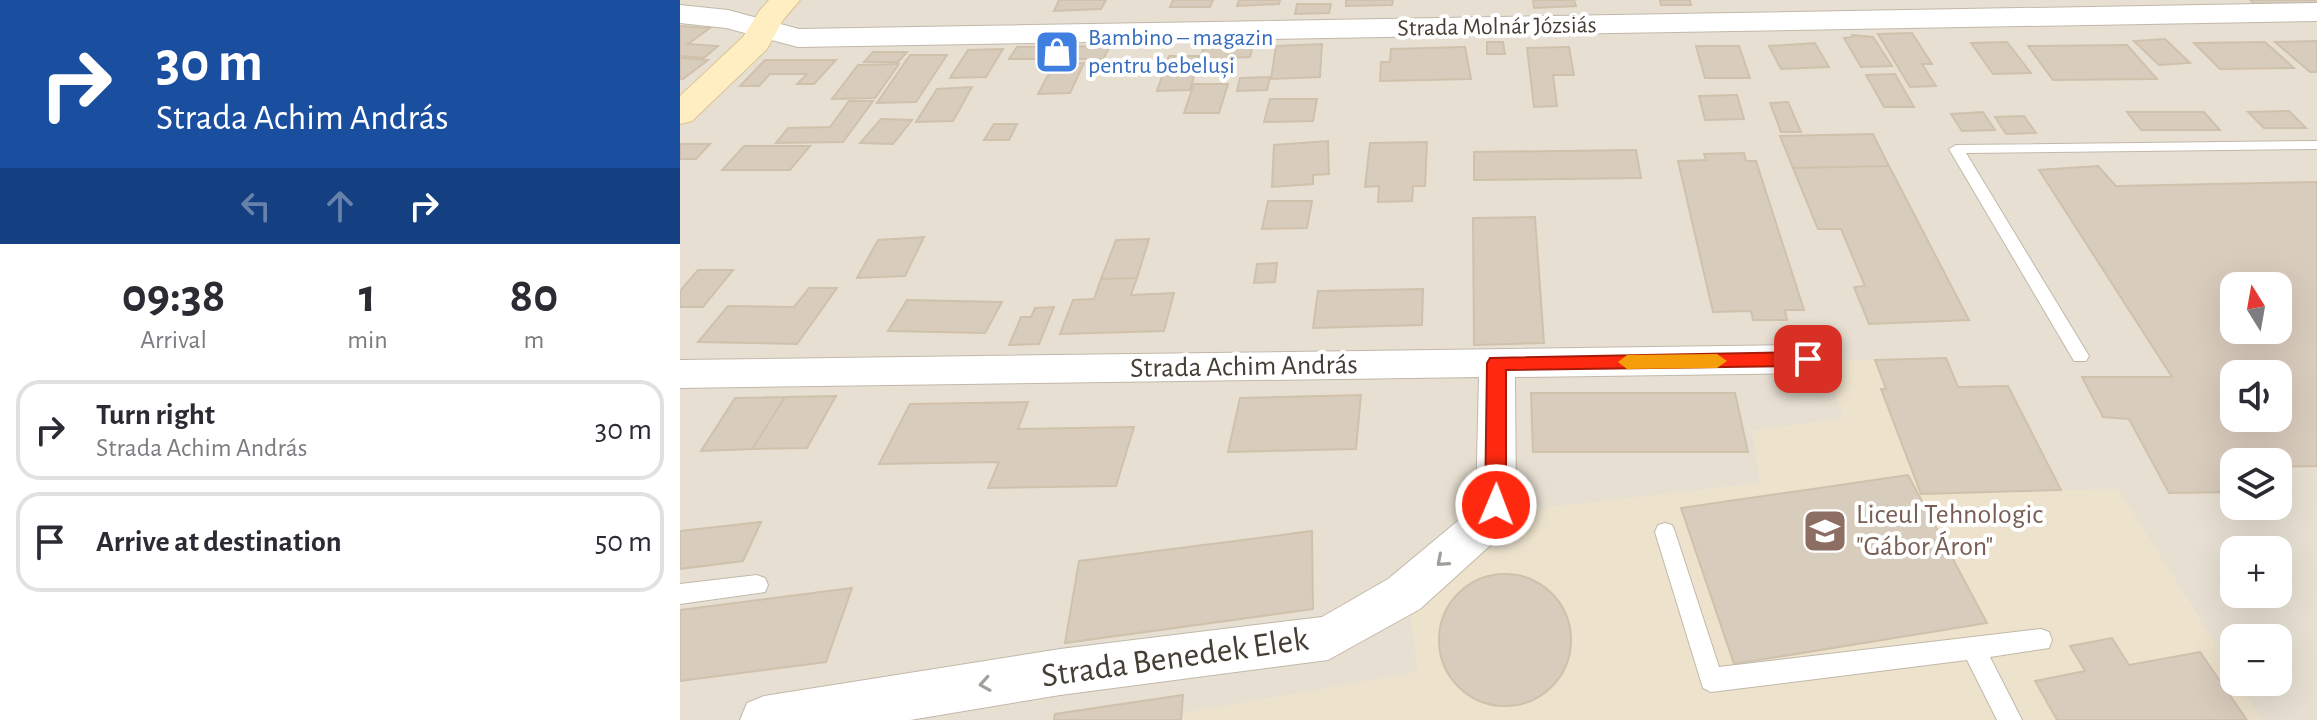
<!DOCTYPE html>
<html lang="en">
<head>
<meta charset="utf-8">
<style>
  :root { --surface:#fff; --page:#f2f2f3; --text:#2b2b33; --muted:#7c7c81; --line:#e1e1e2 }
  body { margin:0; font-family:"Alegreya Sans",sans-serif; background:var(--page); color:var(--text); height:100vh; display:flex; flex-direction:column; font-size:30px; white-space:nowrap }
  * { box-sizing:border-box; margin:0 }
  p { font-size:26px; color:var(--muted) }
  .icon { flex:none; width:44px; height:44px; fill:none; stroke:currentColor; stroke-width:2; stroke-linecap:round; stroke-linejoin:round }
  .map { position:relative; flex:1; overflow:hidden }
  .sheet { display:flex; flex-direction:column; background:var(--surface); width:680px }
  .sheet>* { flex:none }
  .banner { background:#1a4fa0; color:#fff; overflow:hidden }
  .needle { width:52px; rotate:349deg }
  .controls { position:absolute; left:1540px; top:272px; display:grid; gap:16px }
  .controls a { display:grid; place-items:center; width:72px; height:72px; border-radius:16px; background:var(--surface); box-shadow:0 8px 32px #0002; font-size:40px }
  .pin { position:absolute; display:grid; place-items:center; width:68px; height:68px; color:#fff; margin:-34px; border-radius:16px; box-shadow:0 4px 12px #0006 }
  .me { position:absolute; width:88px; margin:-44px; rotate:1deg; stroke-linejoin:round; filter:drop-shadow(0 0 6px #0008) }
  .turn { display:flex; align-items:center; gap:28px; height:168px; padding:0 24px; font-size:36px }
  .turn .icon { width:104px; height:104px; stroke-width:2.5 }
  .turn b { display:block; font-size:56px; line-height:68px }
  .lanes { display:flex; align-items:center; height:76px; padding:0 24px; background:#0003; justify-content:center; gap:40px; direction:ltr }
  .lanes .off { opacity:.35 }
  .eta { display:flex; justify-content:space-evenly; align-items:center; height:136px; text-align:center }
  .eta b { font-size:48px; font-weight:600; line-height:56px }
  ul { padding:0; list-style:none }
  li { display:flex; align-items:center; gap:24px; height:100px; margin:0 16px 12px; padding:0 8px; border:4px solid var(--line); border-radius:24px }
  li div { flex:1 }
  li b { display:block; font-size:30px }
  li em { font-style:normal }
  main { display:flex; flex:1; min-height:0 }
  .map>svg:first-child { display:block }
</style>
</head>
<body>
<main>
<section class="sheet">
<div class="banner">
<div class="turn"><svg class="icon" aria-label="right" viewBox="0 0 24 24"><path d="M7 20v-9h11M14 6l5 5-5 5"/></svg><div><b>30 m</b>Strada Achim András</div></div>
<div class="lanes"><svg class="icon off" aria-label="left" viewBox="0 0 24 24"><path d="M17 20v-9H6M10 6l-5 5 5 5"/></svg><svg class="icon off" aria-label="ahead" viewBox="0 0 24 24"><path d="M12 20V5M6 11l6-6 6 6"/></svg><svg class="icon" aria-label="right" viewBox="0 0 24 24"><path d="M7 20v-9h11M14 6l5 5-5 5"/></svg></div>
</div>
<div class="eta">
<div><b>09:38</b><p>Arrival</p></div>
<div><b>1</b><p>min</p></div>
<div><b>80</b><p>m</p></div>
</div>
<ul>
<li><svg class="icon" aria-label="right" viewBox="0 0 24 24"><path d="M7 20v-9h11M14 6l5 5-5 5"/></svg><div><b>Turn right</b><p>Strada Achim András</p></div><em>30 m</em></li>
<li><svg class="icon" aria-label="arrive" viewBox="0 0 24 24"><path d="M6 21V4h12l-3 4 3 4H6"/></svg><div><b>Arrive at destination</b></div><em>50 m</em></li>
</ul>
</section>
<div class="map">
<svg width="1637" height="720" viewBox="0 0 1637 720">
  <rect width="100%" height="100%" fill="#f3eee4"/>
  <path fill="#e7e0d2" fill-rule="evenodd" d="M 0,0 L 1637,0 L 1637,720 L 0,720 ZM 1554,286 L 1598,286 L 1598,330 L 1554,330 ZM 1554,374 L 1598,374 L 1598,418 L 1554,418 ZM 1554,462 L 1598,462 L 1598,506 L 1554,506 ZM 1554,550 L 1598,550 L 1598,594 L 1554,594 ZM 1554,638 L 1598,638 L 1598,682 L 1554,682 Z"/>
  <path fill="#ede3cd" d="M 1141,359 L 1195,360 L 1206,389 L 1201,390 L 1242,494 L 1438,489 L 1554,673 L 1554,682 L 1559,682 L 1583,720 L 463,720 L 738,672 L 730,614 L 805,550 L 826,549 L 827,512 L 1080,483 L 1072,431 L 1164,418 Z"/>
  <path fill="#d8ccbc" stroke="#d0c1ac" stroke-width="2" fill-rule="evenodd" d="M 379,0 L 426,0 L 421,9 L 374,11 Z
    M 493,0 L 533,0 L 530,7 L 490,7 Z
    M 559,0 L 600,0 L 599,4 L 557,6 Z
    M 666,0 L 713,0 L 712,5 L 666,6 Z
    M 853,0 L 894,0 L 896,6 L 854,8 Z
    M 980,0 L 1010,0 L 1011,5 L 981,5 Z
    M 1570,0 L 1637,0 L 1637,3 L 1574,4 Z
    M 617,4 L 651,4 L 649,13 L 615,14 Z
    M 0,26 L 30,28 L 8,44 L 38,46 L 24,58 L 0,56 Z
    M 1232,33 L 1252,64 L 1242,64 L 1256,86 L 1230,87 L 1198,34 Z
    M 1172,35 L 1193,37 L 1212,66 L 1181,67 L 1164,38 L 1173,37 Z
    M 1485,39 L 1510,63 L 1479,65 L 1454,41 Z
    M 1637,41 L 1637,72 L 1630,72 L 1595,42 Z
    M 807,42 L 823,42 L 825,54 L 807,54 Z
    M 1327,42 L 1351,73 L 1313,74 L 1291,43 Z
    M 1585,42 L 1614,68 L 1540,69 L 1514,43 Z
    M 1135,43 L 1149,67 L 1101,69 L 1089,46 Z
    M 642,44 L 640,77 L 591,79 L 596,46 Z
    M 573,45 L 570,57 L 548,58 L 544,72 L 516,73 L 524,46 Z
    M 1447,45 L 1477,79 L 1373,80 L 1348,46 Z
    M 430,46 L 423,59 L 329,59 L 337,47 Z
    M 1016,46 L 1059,46 L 1070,78 L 1025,78 Z
    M 785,47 L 791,79 L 700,81 L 701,62 L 710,62 L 711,49 Z
    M 889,47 L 894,75 L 873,75 L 877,106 L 854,107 L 847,48 Z
    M 323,49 L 306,77 L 270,78 L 288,50 Z
    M 193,52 L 227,52 L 218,62 L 184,62 Z
    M 230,55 L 267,55 L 236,102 L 197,103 Z
    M 489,56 L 520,56 L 510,90 L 477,91 Z
    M 0,58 L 28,60 L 3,79 L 0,79 Z
    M 85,60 L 156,60 L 134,84 L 117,84 L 127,74 L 90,74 L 79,86 L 60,86 Z
    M 404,63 L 390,93 L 358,94 L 374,64 Z
    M 219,64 L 195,98 L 152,99 L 178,65 Z
    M 1215,74 L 1234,107 L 1204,107 L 1186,75 Z
    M 590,77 L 587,90 L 557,91 L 560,78 Z
    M 514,84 L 548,84 L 539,113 L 504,113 Z
    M 292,87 L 273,121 L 236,122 L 257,89 Z
    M 1057,95 L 1064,119 L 1025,120 L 1019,96 Z
    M 590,99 L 637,99 L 633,121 L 584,122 Z
    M 169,101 L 193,101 L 163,142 L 96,143 L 108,128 L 150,127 Z
    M 1108,102 L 1121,132 L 1101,132 L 1090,103 Z
    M 1609,111 L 1626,128 L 1584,128 L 1568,112 Z
    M 1303,112 L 1315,130 L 1282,131 L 1271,114 Z
    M 1447,112 L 1524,112 L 1540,130 L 1461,130 Z
    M 1344,116 L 1356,133 L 1326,134 L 1315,117 Z
    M 201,119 L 232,120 L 213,144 L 180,143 Z
    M 314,124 L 337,124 L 329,140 L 304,140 Z
    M 1193,134 L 1209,166 L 1113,168 L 1100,136 Z
    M 648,141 L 649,174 L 633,175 L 633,184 L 592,187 L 594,145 Z
    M 747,142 L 745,186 L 733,186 L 732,201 L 698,202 L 699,186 L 685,187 L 690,143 Z
    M 0,144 L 30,144 L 16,159 L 0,159 Z
    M 64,146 L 130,146 L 110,170 L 42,170 Z
    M 956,150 L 961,178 L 794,180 L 794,152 Z
    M 1064,153 L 1066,161 L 1076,161 L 1124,310 L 1105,310 L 1107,320 L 1073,320 L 1071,311 L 1033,312 L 998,161 L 1026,160 L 1024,154 Z
    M 1209,166 L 1289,320 L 1189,324 L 1174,287 L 1185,286 L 1161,229 L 1138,229 L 1113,168 Z
    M 1418,166 L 1436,186 L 1637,182 L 1637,466 L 1598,467 L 1598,462 L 1554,462 L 1554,469 L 1544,469 L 1554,485 L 1554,492 L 1489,493 L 1449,419 L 1423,417 L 1402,377 L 1492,377 L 1359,170 ZM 1554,286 L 1598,286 L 1598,330 L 1554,330 ZM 1554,374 L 1598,374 L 1598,418 L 1554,418 Z
    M 588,201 L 632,201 L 627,228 L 582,229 Z
    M 855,217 L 864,343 L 794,345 L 793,218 Z
    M 244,237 L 225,276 L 177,278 L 198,240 Z
    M 469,239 L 457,278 L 421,279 L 436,240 Z
    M 597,263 L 595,282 L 574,283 L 577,264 Z
    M 18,270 L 53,270 L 23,307 L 0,307 L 0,291 Z
    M 457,278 L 451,295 L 494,293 L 484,331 L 380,334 L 393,300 L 414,299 L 421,279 Z
    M 129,288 L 157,288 L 117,344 L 18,342 L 48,306 L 114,307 Z
    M 743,289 L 742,325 L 633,328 L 638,291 Z
    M 227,300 L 322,302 L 305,333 L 208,331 Z
    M 374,307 L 359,344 L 329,345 L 341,317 L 351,317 L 355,308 Z
    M 1266,358 L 1278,387 L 1328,386 L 1381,490 L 1241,494 L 1201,389 L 1206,389 L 1195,360 Z
    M 851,393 L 1055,393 L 1068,452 L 853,452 Z
    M 681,395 L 676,449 L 548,452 L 560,398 Z
    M 156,396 L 127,448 L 72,449 L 105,397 Z
    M 105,397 L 72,449 L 21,451 L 55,398 Z
    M 348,402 L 338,429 L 454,427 L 436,486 L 308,488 L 319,462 L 199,464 L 230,404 Z
    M 1228,475 L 1307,623 L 1054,664 L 1001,508 Z
    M 81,522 L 63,561 L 0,569 L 0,531 Z
    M 632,531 L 633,609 L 385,643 L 399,561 Z
    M759 640a66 66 0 1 1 132 0a66 66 0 1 1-132 0Z
    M 172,588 L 146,662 L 0,681 L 0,610 Z
    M 1432,638 L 1449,665 L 1520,652 L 1567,720 L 1377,720 L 1355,681 L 1405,671 L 1390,646 Z
    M 503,695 L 501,720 L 374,720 L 375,714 Z"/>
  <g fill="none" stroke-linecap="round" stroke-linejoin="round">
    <g stroke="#c2b8a9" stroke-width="2">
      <path id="service" d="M 1637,141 L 1637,149 L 1286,153 L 1406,351 L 1409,356 L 1406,361 L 1394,361 L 1269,149 L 1276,145 Z
        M 985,523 L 992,525 L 995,532 L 1039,667 L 1361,629 L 1369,632 L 1372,640 L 1369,648 L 1310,657 L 1342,720 L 1317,720 L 1287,660 L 1031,692 L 1023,688 L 975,532 L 978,525 Z
        M 77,575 L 85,578 L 88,585 L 85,592 L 0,604 L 0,584 Z"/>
    </g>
    <g stroke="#c2b8a9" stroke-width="2">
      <path id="minor" d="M 1128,345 L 1141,349 L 1146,359 L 1141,369 L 1128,373 L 835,377 L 836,505 L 815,541 L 740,609 L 648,660 L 380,695 L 230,720 L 60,720 L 67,703 L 84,696 L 380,649 L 642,617 L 708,579 L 785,515 L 796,501 L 799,377 L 0,388 L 0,360 Z"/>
    </g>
    <g stroke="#c2b8a9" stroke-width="2">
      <path id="tertiary" d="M 1637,3 L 1637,21 L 118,47 L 46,28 L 0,23 L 0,5 L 48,10 L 119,29 Z"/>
    </g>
    <g stroke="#d9c394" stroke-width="2">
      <path id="secondary" d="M 89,0 L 120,0 L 103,20 L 87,49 L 12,121 L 0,124 L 0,96 L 63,37 L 80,10 Z"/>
    </g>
    <use href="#service" fill="#fff" fill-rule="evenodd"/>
    <use href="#minor" fill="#fff" fill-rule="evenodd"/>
    <use href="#tertiary" fill="#fff" fill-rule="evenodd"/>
    <use href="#secondary" fill="#ffeec2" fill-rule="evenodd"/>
  </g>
  <defs><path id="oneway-chevron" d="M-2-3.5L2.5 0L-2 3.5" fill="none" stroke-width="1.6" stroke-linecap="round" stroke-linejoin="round" transform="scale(2)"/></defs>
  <g stroke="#a29e9a">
    <use href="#oneway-chevron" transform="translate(762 561) rotate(139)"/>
    <use href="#oneway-chevron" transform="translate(305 684) rotate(171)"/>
  </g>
  <path fill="#ff290f" stroke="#a61b0a" stroke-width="2" d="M 1128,352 L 1137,359 L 1128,366 L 826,370 L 826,505 L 823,512 L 816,514 L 808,512 L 805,505 L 807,363 L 810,358 Z"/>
  <path fill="#f59e0b" d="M 1037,354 L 1047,361 L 1037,368 L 947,369 L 938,362 L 947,355 Z"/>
  <defs>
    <g id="shop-square" transform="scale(2.3)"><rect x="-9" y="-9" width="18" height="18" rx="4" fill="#3f7fe0" stroke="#fff"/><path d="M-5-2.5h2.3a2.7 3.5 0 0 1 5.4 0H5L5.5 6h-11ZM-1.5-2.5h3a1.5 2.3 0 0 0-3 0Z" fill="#fff"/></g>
    <g id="school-square" transform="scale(2.3)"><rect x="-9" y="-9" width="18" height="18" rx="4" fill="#8d6e63" stroke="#fff"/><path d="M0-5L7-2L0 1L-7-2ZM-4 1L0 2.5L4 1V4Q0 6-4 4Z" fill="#fff"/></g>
  </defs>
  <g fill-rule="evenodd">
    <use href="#shop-square" x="377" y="52"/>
    <use href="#school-square" x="1145" y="531"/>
  </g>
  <g text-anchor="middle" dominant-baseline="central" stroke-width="8" stroke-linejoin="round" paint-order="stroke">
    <g font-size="24" fill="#453e34" stroke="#fff">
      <text transform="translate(817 27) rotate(-1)">Strada Molnár Józsiás</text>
    </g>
    <g font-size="24" fill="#366cbe" stroke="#fff" text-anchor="start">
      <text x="408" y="38">Bambino – magazin<tspan x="408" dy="28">pentru bebeluși</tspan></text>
    </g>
    <g font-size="28" fill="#453e34" stroke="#fff">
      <text transform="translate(564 367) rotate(-1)">Strada Achim András</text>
    </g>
    <g font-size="28" fill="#785e54" stroke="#fff" text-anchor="start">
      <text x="1176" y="515">Liceul Tehnologic<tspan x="1176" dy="32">"Gábor Áron"</tspan></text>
    </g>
    <g font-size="34" fill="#453e34" stroke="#fff">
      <text transform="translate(495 658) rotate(-8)">Strada Benedek Elek</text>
    </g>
  </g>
</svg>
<div class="controls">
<a><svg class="needle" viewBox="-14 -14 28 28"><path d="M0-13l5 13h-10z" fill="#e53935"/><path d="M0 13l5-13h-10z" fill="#7c7c81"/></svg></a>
<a><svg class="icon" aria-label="sound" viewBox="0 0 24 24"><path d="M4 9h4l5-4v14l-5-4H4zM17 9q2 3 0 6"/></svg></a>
<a><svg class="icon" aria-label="layers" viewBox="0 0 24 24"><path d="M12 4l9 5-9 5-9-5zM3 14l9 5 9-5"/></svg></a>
<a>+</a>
<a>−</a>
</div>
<div class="pin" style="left:1128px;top:359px;background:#d93025"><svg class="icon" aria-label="arrive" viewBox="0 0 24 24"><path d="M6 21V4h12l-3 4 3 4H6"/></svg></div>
<svg class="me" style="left:816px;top:505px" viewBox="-20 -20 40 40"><circle r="17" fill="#ff290f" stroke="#fff" stroke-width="3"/><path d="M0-11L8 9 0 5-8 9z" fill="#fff"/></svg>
</div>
</main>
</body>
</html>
